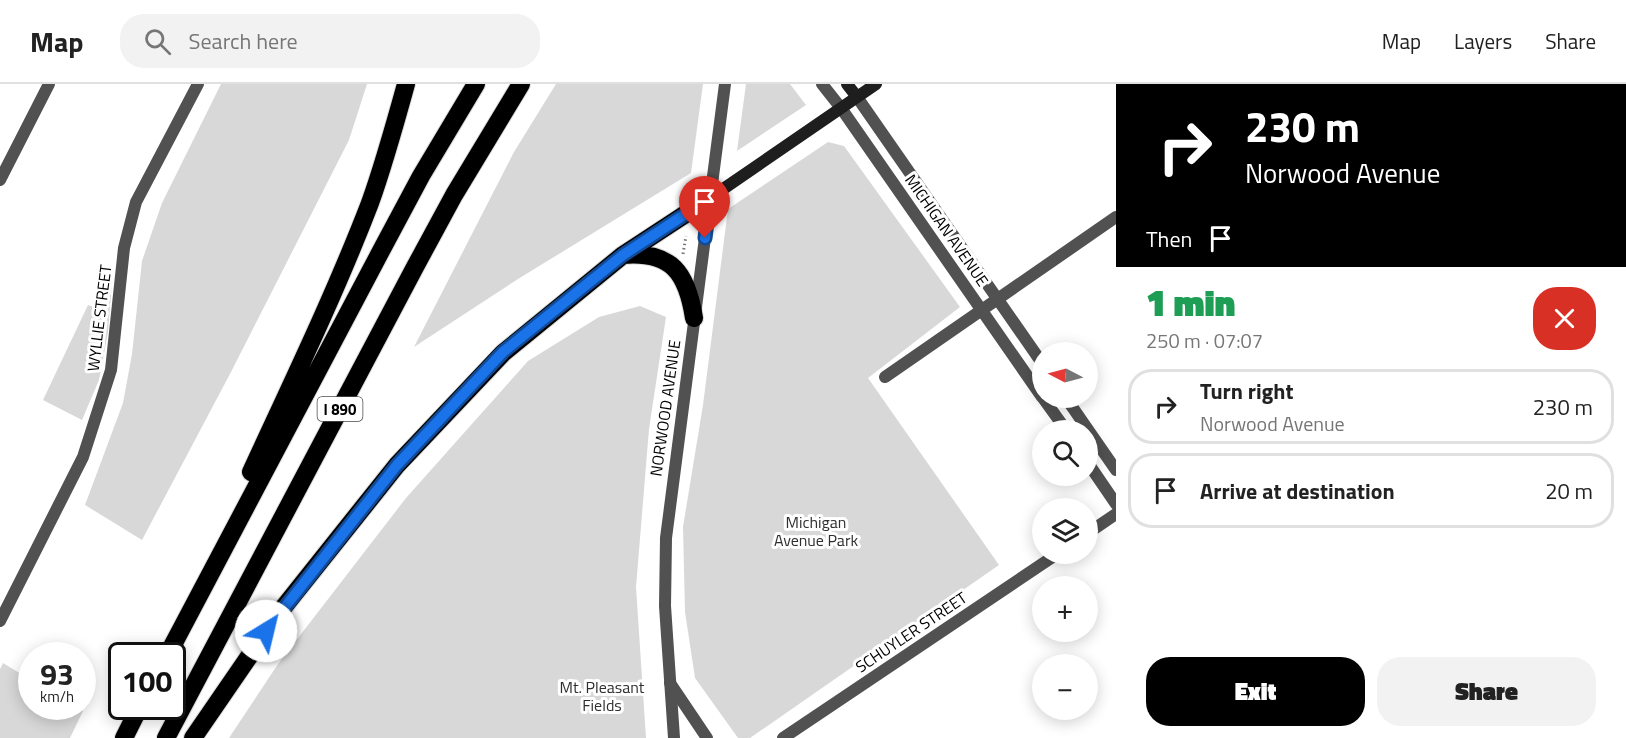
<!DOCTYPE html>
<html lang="en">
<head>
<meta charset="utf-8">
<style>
  :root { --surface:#fff; --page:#f2f2f2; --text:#222; --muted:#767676; --line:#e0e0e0; --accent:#000 }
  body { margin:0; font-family:"Titillium Web",sans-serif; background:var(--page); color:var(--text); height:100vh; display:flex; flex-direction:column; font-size:22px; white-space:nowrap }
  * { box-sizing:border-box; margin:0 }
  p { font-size:20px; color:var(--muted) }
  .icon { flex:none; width:33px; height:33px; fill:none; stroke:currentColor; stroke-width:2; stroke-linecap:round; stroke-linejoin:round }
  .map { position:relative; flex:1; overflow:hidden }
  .details { display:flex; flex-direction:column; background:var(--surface); width:510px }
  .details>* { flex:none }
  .hud { background:#000; color:#fff; overflow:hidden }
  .needle { width:39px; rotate:276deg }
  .fabs { position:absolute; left:1032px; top:258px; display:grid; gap:12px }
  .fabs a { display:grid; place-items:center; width:66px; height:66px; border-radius:50%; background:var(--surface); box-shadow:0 3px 15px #0003; font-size:30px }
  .speed { position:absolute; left:18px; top:558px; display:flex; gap:12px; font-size:30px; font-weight:700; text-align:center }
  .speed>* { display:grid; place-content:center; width:78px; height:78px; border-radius:50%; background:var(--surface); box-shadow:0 3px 15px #0003; line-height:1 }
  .speed small { font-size:15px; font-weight:400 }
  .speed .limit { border:3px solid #111; border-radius:9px; background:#fff; color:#111 }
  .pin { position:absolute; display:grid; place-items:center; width:51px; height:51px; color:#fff; margin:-62px -26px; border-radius:50% 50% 50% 0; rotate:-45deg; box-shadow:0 0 6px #0007 }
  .pin .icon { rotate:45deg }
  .me { position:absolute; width:66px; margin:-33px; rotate:36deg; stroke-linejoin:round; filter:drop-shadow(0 0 4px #0008) }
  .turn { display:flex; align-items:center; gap:21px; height:126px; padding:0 30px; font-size:27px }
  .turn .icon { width:78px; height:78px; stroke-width:2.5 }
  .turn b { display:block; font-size:42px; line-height:51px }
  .then { display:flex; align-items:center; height:57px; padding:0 30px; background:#0003; gap:12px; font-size:22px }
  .round { display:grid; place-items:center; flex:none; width:63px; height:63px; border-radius:24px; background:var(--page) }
  .summary { display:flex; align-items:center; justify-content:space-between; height:102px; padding:0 30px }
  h1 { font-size:36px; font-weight:800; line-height:45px; color:#1e9e55 }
  .primary-button { display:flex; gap:12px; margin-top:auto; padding:12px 30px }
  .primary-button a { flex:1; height:69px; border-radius:24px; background:var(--accent); color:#fff; font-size:24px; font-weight:800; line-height:69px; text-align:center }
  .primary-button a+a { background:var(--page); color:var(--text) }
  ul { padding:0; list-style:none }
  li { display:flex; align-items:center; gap:18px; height:75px; margin:0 12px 9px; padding:0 18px; border:3px solid var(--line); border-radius:24px }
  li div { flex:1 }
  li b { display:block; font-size:22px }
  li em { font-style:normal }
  header { display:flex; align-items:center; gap:36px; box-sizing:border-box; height:84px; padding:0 30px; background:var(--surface); border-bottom:2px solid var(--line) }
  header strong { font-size:28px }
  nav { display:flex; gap:33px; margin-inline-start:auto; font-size:21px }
  .search { width:420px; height:54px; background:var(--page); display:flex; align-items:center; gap:15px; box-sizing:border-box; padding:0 21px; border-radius:24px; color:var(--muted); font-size:22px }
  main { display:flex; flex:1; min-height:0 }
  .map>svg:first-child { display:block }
</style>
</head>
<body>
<header>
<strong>Map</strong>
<div class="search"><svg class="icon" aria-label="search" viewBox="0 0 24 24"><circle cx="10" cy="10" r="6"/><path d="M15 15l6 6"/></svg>Search here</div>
<nav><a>Map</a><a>Layers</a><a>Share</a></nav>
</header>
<main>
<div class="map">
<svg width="1116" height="654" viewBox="0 0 1116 654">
  <rect width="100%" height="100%" fill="#fff"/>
  <path fill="#d8d8d8" d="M 221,0 L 367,0 L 349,56 L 231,288 L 142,456 L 85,421 L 123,319 L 132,270 L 142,177 L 162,119 Z
    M 556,0 L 703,0 L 691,89 L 518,195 L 414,263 L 514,68 Z
    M 746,0 L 790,0 L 806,21 L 737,67 Z
    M 828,58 L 844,62 L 960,223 L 868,294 L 999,481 L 750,654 L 738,654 L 695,594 L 685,528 L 683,443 L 703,321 L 728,125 Z
    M 113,187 L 108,248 L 99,296 L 82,336 L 43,316 L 88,221 L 100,225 Z
    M 640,222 L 666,233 L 649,345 L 636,503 L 646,654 L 229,654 L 278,580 L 406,414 L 528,277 L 599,233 Z
    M 3,579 L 31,596 L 32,622 L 76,623 L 83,627 L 70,654 L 0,654 L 0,585 Z"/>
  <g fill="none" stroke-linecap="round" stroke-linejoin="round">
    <g stroke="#dbdbdb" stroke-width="20">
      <path id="motorway" d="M 623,171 C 672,167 687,189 694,234
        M 251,388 C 292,299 335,210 370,119 C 384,80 395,40 406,0
        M 167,572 L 382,165 L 421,92 L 476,0
        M 124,654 L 140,622
        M 166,654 L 415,183 L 454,111 L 521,0
        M 193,654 L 279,529 L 397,381 L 503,269 L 623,171 L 710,114"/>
    </g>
    <path stroke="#737373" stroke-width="3" stroke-dasharray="1.5 3" stroke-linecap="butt" d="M 683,170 L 686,152"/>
    <path stroke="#515151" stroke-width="12" d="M 0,96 L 49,0
      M 885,293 L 1116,133
      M 1088,449 L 1116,430
      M 0,537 L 83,373 L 111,286 L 124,164 L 136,118 L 198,0
      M 670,599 L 707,654
      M 783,654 L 1057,470"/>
    <path stroke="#515151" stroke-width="12" d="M 822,0 L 841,24 L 1042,313
      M 857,13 L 1042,279
      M 1043,314 L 1066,346
      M 1066,314 L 1116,386
      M 1088,379 L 1116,420
      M 674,654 L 665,522 L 666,454 L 725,0"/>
    <path stroke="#1e1e1e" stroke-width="12" d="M 847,0 L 857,13
      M 710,114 L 876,0"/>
    <use href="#motorway" stroke="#000" stroke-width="18"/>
  </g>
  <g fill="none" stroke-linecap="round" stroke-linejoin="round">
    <g stroke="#114b97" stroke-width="15">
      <path id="route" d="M 266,547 L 397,381 L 503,268 L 623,171 L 710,114 L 705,154"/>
    </g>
    <use href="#route" stroke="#1a73e8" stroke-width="10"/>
  </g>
  <g text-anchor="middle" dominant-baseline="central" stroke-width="6" stroke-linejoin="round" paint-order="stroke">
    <rect fill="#fff" stroke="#4c4c4c" stroke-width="1.5" x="317.5" y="313" width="45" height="24" rx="4.5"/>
    <g font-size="15" font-weight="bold" fill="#000">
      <text x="340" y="325">I 890</text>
    </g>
    <g font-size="16" fill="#000" stroke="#fff">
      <text transform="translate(947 146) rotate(55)">MICHIGAN AVENUE</text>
      <text transform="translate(99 234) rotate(-83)">WYLLIE STREET</text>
      <text transform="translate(665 324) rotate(-82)">NORWOOD AVENUE</text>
      <text transform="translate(911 548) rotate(-34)">SCHUYLER STREET</text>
    </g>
    <g font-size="16" fill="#2f2f2f" stroke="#fff">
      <text x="816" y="438">Michigan<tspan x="816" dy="18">Avenue Park</tspan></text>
      <text x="602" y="603">Mt. Pleasant<tspan x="602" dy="18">Fields</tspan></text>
    </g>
  </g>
</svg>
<div class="fabs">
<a><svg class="needle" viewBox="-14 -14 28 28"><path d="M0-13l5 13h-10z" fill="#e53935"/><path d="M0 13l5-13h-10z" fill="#767676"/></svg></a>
<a><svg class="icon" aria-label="search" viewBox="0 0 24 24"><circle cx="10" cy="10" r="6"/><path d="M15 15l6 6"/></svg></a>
<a><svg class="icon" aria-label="layers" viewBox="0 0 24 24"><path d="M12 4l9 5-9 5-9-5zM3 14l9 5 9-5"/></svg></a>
<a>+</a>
<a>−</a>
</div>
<div class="speed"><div>93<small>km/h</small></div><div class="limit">100</div></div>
<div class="pin" style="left:705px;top:154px;background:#d93025"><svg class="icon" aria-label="arrive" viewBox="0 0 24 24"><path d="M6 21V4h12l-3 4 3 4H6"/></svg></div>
<svg class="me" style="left:266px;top:547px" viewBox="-20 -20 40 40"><circle r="19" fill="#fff"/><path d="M0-13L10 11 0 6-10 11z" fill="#1a73e8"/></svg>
</div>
<section class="details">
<div class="hud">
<div class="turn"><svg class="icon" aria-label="right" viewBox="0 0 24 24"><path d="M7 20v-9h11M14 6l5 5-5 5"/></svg><div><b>230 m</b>Norwood Avenue</div></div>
<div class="then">Then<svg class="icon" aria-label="arrive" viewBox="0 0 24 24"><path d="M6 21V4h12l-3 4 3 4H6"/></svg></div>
</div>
<div class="summary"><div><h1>1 min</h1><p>250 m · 07:07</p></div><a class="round" style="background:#d93025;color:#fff"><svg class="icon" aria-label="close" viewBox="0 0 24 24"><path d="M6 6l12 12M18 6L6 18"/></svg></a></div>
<ul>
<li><svg class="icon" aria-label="right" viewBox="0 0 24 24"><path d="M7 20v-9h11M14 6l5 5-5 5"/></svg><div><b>Turn right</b><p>Norwood Avenue</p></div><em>230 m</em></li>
<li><svg class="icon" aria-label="arrive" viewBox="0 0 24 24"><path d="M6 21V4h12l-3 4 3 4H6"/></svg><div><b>Arrive at destination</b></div><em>20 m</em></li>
</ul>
<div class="primary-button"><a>Exit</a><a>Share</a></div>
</section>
</main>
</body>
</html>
